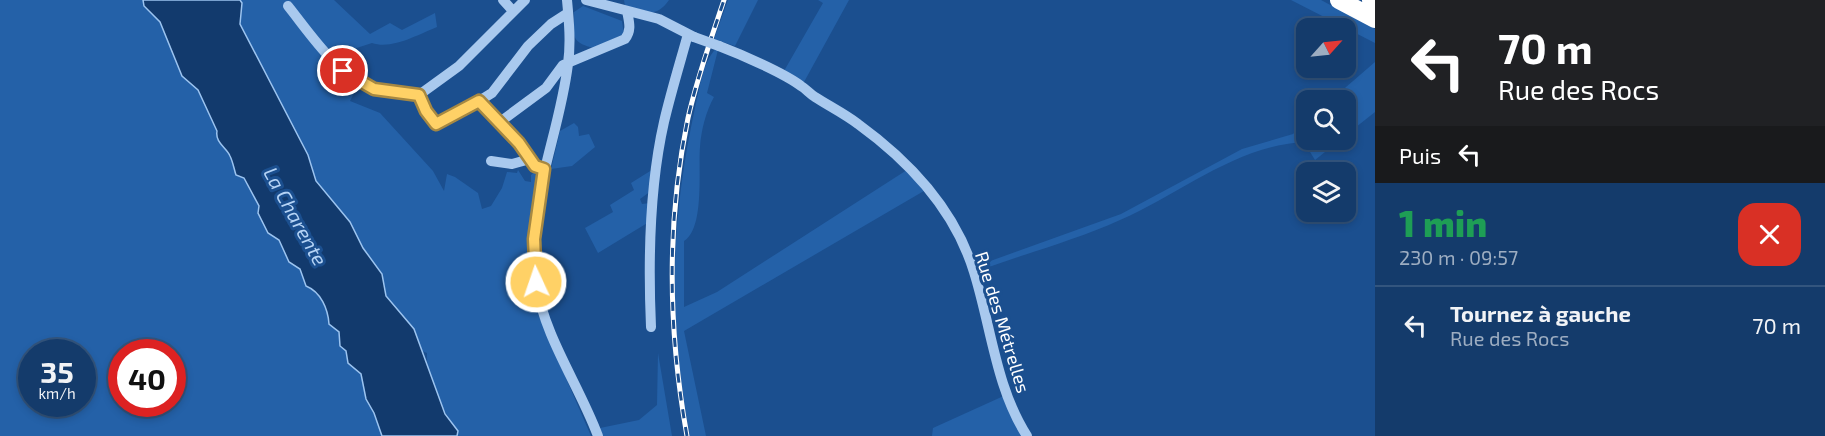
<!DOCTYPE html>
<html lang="fr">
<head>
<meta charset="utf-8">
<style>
  :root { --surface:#143b6b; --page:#214673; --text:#f1f3f6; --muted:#9dadc1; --line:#33557e }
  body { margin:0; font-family:"Exo 2",sans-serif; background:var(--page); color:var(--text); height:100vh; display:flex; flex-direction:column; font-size:22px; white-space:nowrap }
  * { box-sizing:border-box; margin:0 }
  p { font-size:20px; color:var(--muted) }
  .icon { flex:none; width:33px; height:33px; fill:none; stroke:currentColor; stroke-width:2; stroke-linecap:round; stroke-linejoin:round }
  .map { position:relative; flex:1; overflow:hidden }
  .panel { display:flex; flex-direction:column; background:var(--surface); width:450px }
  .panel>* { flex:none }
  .hud { background:#202124; color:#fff; overflow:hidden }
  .needle { width:39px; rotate:63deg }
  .buttons { position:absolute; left:1296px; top:18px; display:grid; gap:12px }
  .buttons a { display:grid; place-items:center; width:60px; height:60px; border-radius:12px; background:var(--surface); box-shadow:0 3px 9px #0003,0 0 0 2px var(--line); font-size:30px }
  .speed { position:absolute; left:18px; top:339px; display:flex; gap:12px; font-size:30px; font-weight:700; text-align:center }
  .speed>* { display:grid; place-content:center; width:78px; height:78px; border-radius:50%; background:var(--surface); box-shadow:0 3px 9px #0003,0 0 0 2px var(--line); line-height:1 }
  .speed small { font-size:15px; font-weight:400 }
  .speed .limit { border:9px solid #d22; background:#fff; color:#111 }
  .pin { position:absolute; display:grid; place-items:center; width:51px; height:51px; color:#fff; margin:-26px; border:3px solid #fff; border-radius:50%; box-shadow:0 2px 6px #0007 }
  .me { position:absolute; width:66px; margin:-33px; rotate:357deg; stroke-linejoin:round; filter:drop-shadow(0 0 4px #0008) }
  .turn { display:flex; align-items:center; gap:21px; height:126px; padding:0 24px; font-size:27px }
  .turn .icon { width:78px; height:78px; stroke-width:2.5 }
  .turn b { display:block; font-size:42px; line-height:51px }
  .then { display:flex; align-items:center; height:57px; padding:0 24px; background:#0003; gap:12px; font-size:22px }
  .round { display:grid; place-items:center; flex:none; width:63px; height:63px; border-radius:18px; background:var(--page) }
  .overview { display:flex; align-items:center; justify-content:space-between; height:102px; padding:0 24px }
  h1 { font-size:36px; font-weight:800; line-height:45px; color:#1e9e55 }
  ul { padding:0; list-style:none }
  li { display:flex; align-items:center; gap:18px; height:78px; padding:0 24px; border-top:2px solid var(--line) }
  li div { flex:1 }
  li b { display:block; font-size:22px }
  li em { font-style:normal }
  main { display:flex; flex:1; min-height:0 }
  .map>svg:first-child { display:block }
</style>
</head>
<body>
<main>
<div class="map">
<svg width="1375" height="436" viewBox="0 0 1375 436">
  <rect width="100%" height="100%" fill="#1b4f8f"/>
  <path fill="#2461a8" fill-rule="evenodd" d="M 0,0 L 159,0 L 355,355 L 391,436 L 0,436 ZM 32,352 L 82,352 L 82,404 L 32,404 ZM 122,352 L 172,352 L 172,404 L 122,404 Z
    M 240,0 L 334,0 L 370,34 L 390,23 L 402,30 L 435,13 L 437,27 C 419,34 392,50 372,43 L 335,55 L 355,91 L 350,101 L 380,113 L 433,171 L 444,191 L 447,174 L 455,177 L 478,193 L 482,209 L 491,206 L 502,188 L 507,172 L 517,173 L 518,170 L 525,181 L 531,182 L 531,175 L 534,172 L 537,175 L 528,240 L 530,287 L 527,297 L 533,302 L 591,436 L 457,436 L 458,431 C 442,410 426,379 427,353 L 422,351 L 414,329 L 386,296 L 382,273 L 363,248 L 350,222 L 316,181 L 308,155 L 240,24 L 242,4 Z
    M 624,0 L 669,0 C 655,20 644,11 625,6 Z
    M 728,0 L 758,0 L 735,46 L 714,39 Z
    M 818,0 L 849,0 L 804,82 L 784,71 L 823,3 Z
    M 1291,0 L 1321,0 L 1375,29 L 1375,43 Z
    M 583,6 L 622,21 L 624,34 L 593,48 C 568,41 575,35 574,12 Z
    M 719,46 L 707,93 L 714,97 C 706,111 701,131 700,147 C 698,169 705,228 684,241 L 684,307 L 717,292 L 910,168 L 929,188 L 684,331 L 706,436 L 690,436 C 668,320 670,223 695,108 C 700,88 703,58 719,46 Z
    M 1375,62 L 1375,112 L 1346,135 L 1346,100 L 1331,100 Z
    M 1306,122 L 1306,140 L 1340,140 L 1315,160 L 1304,142 C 1235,146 1182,193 1120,220 C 1078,239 1031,252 986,268 L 982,264 L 1121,214 L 1242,149 L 1293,134 Z
    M 574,123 L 578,127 L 579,136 L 589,134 L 595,147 L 572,166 L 551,169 L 560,131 Z
    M 655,168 L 651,191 L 640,199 L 642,204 L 650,203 L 649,222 L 598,253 L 585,228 L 613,212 L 610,205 L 634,190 L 631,183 Z
    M 658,353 L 672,436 L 603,436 L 600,428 L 639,420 L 657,405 Z
    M 1008,394 L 1027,436 L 932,436 L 933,428 Z"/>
  <path fill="#123a6d" stroke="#9cc4f0" stroke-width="1.5" d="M 143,0 L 240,0 L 242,3 L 240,24 L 308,155 L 316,181 L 350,222 L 363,248 L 382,274 L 386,296 L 414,329 L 445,414 L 458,431 L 457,436 L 382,436 L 374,413 L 366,399 L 361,374 L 348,363 L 346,351 L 340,346 L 339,332 L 329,324 C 328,309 321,292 306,286 L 300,269 L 289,262 L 279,240 L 268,233 L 258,213 L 259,206 L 244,178 L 236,175 C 234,169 233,162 230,156 C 226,147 215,143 217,131 L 198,90 L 182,76 L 160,22 L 144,6 Z"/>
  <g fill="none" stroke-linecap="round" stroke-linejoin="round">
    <path stroke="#a9c9ee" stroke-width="10" d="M 503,0 L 513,11
      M 567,0 C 569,21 571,43 568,64 C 559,139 524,205 536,284 C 545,338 579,385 598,436
      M 586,0 L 659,19 L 694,37
      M 288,6 C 312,36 336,74 373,88 C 387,93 405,93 419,95 L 459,66 L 525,0
      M 719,46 C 740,54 784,73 801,86 C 806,89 810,94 815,97 C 829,106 845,114 858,124 C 909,161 955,210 974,272 C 991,326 996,388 1027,436
      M 419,95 L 426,111 L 437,124 L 453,117 L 492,93 L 528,46 L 551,24 L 568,13
      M 479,101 L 519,143 L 535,166 L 544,169
      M 500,122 L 546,88 L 563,65 L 625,39 C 632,30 629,22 627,11
      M 491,161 L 512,164 L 530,159
      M 651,327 C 648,259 649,188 664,122 C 671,92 680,63 688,34"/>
    <path stroke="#fff" stroke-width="18" d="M 1339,0 L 1375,19
      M 1371,0 L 1375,2"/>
    <g stroke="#fff" stroke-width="5">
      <path id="rail" d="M 687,436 C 668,330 666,224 688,118 C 697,78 711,39 724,0"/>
    </g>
    <use href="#rail" stroke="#1b4f8f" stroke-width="3" stroke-dasharray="9" stroke-linecap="butt"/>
    <path stroke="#a9c9ee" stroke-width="10" d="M 694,37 L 719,46"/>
  </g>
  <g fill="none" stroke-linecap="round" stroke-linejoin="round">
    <g stroke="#a68842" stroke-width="15">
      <path id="route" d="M 343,71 L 374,89 L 419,95 L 426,111 L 436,124 L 479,101 L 519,143 L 535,166 L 544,169 L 534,239 L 536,282"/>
    </g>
    <use href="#route" stroke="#ffd166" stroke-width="10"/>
  </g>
  <g text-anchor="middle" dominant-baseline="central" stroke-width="6" stroke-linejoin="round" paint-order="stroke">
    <g font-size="18" fill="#fff" stroke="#1b4f8f">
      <text transform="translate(1003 322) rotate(73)">Rue des Métrelles</text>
    </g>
    <g font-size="20" font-style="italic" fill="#b5d3f5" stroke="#1b4f8f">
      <text transform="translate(296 216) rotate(61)">La Charente</text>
    </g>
  </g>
</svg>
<div class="buttons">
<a><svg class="needle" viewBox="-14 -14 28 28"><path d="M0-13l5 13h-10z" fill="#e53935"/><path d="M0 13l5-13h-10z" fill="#9dadc1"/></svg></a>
<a><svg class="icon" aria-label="search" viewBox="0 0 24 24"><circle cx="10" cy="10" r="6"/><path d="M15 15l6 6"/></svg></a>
<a><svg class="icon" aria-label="layers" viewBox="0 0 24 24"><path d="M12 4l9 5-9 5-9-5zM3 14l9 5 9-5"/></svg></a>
</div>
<div class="speed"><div>35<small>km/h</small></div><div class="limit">40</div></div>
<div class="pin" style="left:343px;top:71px;background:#d93025"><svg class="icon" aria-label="arrive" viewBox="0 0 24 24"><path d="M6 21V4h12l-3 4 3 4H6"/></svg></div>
<svg class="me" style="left:536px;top:282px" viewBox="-20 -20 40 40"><circle r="17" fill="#ffd166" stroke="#fff" stroke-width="3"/><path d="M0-11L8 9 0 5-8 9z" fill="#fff"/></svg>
</div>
<section class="panel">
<div class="hud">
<div class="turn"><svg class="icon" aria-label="left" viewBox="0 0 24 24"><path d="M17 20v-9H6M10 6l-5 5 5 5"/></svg><div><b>70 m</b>Rue des Rocs</div></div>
<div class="then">Puis<svg class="icon" aria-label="left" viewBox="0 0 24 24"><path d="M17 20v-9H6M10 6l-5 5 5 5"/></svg></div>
</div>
<div class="overview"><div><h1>1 min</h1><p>230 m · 09:57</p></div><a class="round" style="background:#d93025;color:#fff"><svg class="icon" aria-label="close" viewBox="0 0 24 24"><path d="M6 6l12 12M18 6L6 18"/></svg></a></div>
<ul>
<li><svg class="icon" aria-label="left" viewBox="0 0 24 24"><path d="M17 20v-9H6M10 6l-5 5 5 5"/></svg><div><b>Tournez à gauche</b><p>Rue des Rocs</p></div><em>70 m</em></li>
</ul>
</section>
</main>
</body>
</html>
